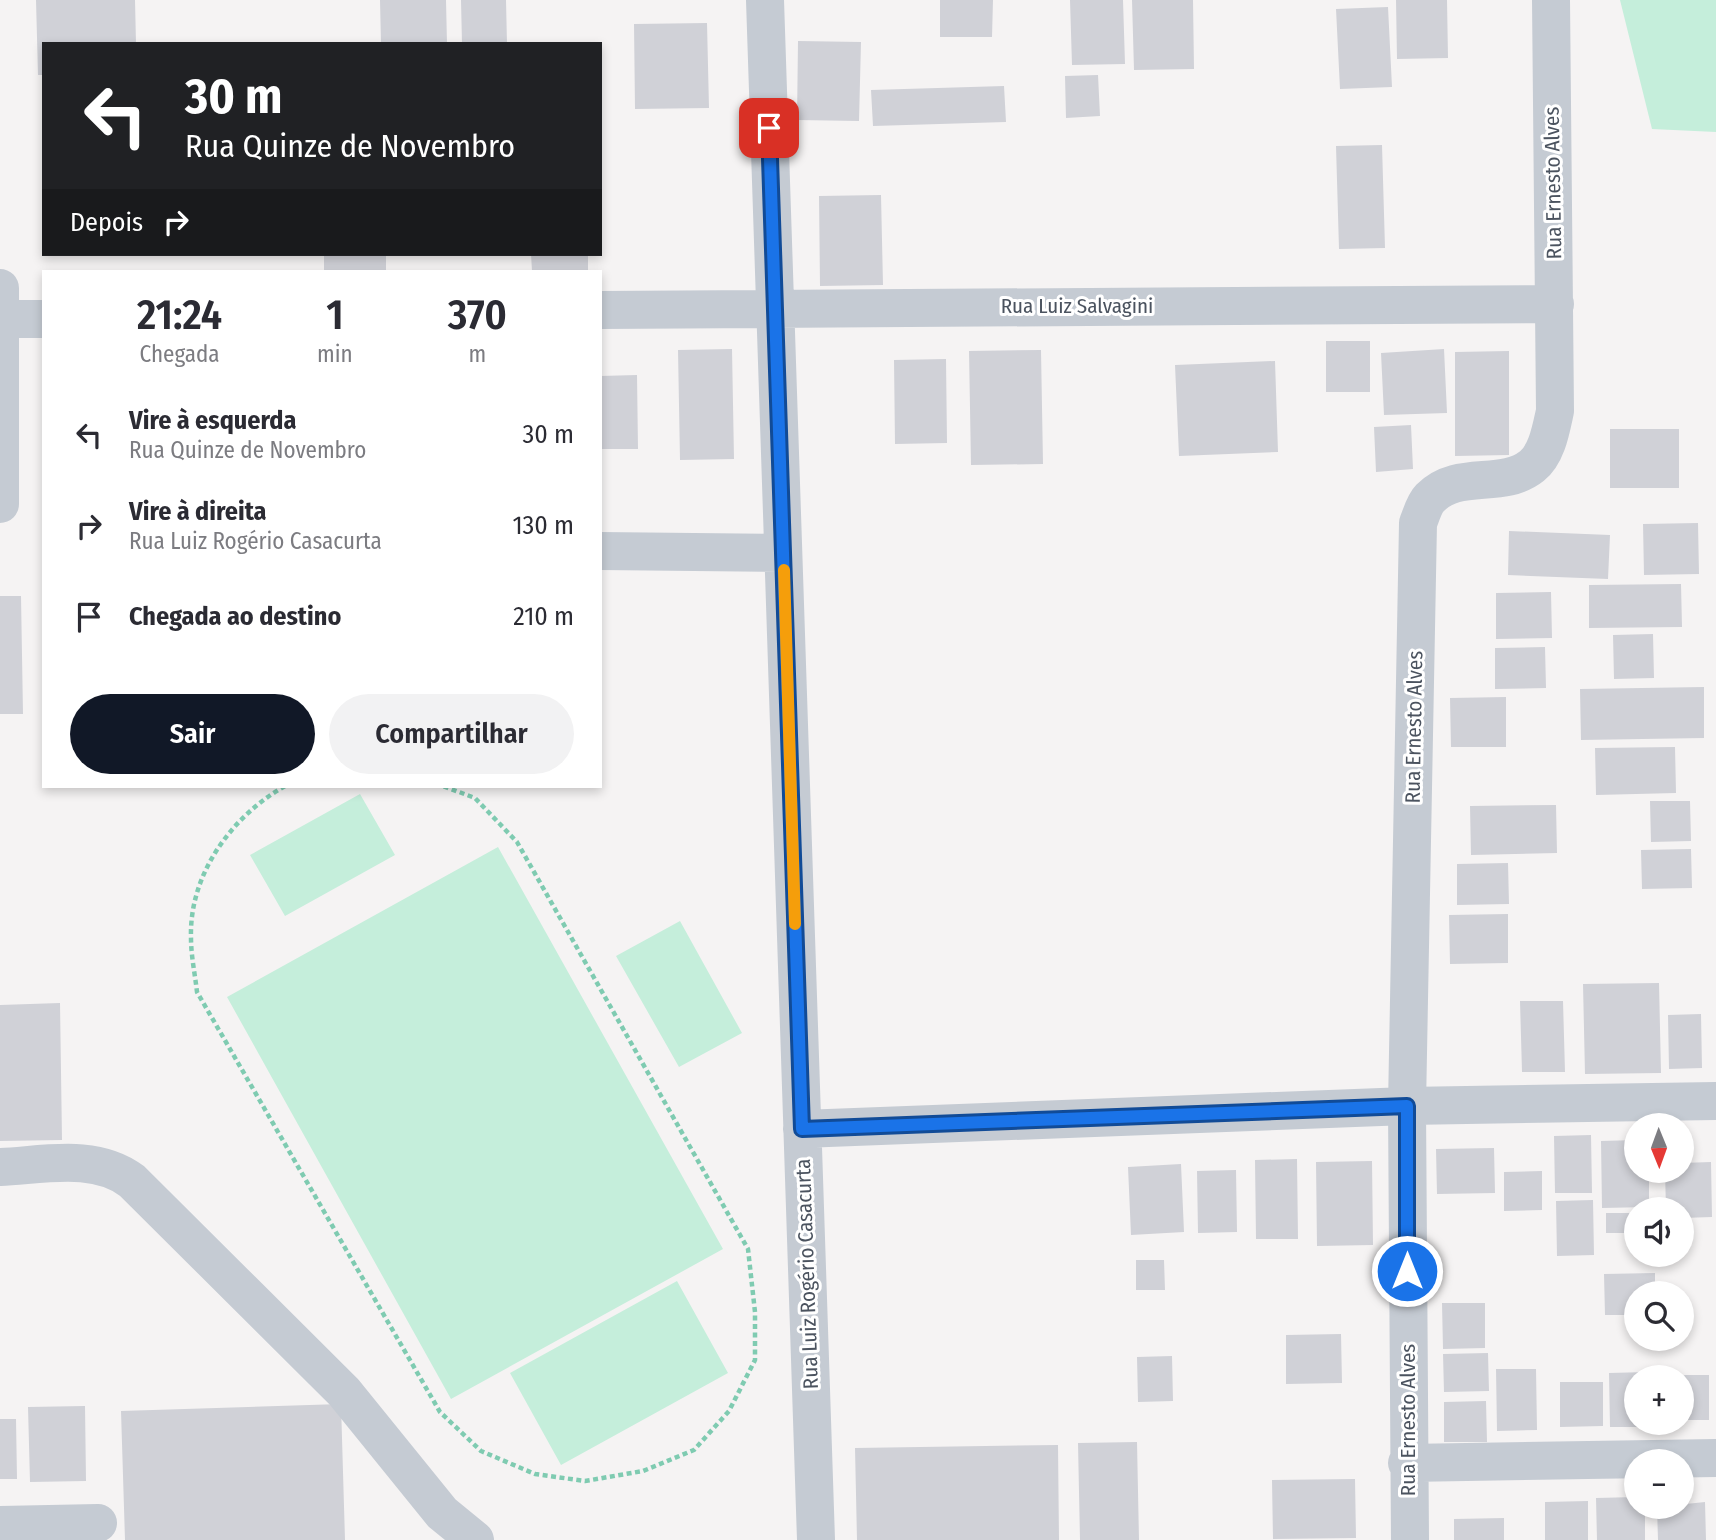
<!DOCTYPE html>
<html lang="pt">
<head>
<meta charset="utf-8">
<style>
  :root { --surface:#fff; --page:#f2f2f3; --text:#2b2b33; --muted:#7c7c81; --accent:#111827 }
  body { margin:0; font-family:"Fira Sans Condensed",sans-serif; background:var(--page); color:var(--text); height:100vh; display:flex; flex-direction:column; font-size:26px; white-space:nowrap }
  * { box-sizing:border-box; margin:0 }
  p { font-size:23px; color:var(--muted) }
  .icon { flex:none; width:38px; height:38px; fill:none; stroke:currentColor; stroke-width:2; stroke-linecap:round; stroke-linejoin:round }
  .map { position:relative; flex:1; overflow:hidden }
  .details { position:absolute; left:42px; top:270px; width:560px; height:518px; display:flex; flex-direction:column; background:var(--surface); border-radius:0px; box-shadow:0 4px 10px #0003 }
  .details>* { flex:none }
  .guide { position:absolute; left:42px; top:42px; width:560px; height:214px; border-radius:0px; box-shadow:0 4px 10px #0003; background:#202124; color:#fff; overflow:hidden }
  .needle { width:46px; rotate:179deg }
  .fabs { position:absolute; left:1624px; top:1113px; display:grid; gap:14px }
  .fabs a { display:grid; place-items:center; width:70px; height:70px; border-radius:50%; background:var(--surface); box-shadow:0 4px 10px #0003; font-size:35px }
  .pin { position:absolute; display:grid; place-items:center; width:60px; height:60px; color:#fff; margin:-30px; border-radius:14px; box-shadow:0 4px 10px #0006 }
  .me { position:absolute; width:77px; margin:-38px; rotate:0deg; stroke-linejoin:round; filter:drop-shadow(0 0 5px #0008) }
  .turn { display:flex; align-items:center; gap:24px; height:147px; padding:0 28px; font-size:32px }
  .turn .icon { width:91px; height:91px; stroke-width:2.5 }
  .turn b { display:block; font-size:49px; line-height:60px }
  .then { display:flex; align-items:center; height:66px; padding:0 28px; background:#0003; gap:14px; font-size:26px }
  .eta { display:flex; justify-content:space-evenly; align-items:center; height:119px; text-align:center }
  .eta b { font-size:42px; font-weight:600; line-height:49px }
  .action { display:flex; gap:14px; margin-top:auto; padding:14px 28px }
  .action a { flex:1; height:80px; border-radius:42px; background:var(--accent); color:#fff; font-size:28px; font-weight:600; line-height:80px; text-align:center }
  .action a+a { background:var(--page); color:var(--text) }
  ul { padding:0; list-style:none }
  li { display:flex; align-items:center; gap:21px; height:91px; padding:0 28px }
  li div { flex:1 }
  li b { display:block; font-size:26px }
  li em { font-style:normal }
  .map>svg:first-child { display:block }
</style>
</head>
<body>
<div class="map">
<svg width="1716" height="1540" viewBox="0 0 1716 1540">
  <rect width="100%" height="100%" fill="#f5f3f3"/>
  <path fill="#c5eedb" d="M 1620,0 L 1716,0 L 1716,132 L 1652,129 Z
    M 360,794 L 395,855 L 285,916 L 250,855 Z
    M 498,847 L 723,1249 L 451,1399 L 227,997 Z
    M 680,921 L 742,1033 L 679,1067 L 616,956 Z
    M 677,1281 L 728,1373 L 561,1465 L 510,1373 Z"/>
  <path fill="#d0d1d7" d="M 36,0 L 135,0 L 136,44 L 44,44 L 44,75 L 38,75 Z
    M 380,0 L 446,0 L 447,44 L 381,44 Z
    M 461,0 L 506,0 L 507,44 L 462,44 Z
    M 940,0 L 993,0 L 992,37 L 940,37 Z
    M 1070,0 L 1123,0 L 1125,64 L 1072,65 Z
    M 1132,0 L 1193,0 L 1194,69 L 1134,70 Z
    M 1396,0 L 1447,0 L 1448,58 L 1397,59 Z
    M 1388,7 L 1392,87 L 1340,89 L 1336,9 Z
    M 707,23 L 709,108 L 635,109 L 634,24 Z
    M 798,41 L 861,42 L 859,121 L 797,120 Z
    M 1098,75 L 1100,116 L 1066,118 L 1065,76 Z
    M 1004,86 L 1006,122 L 873,126 L 871,90 Z
    M 1382,145 L 1385,248 L 1339,249 L 1336,146 Z
    M 881,195 L 883,285 L 820,286 L 819,196 Z
    M 324,254 L 386,254 L 386,271 L 324,271 Z
    M 531,254 L 588,254 L 588,271 L 532,271 Z
    M 1326,341 L 1370,341 L 1370,392 L 1326,392 Z
    M 732,349 L 734,459 L 680,460 L 678,350 Z
    M 1444,349 L 1447,413 L 1384,415 L 1381,353 Z
    M 1041,350 L 1043,464 L 971,465 L 969,351 Z
    M 1509,351 L 1509,455 L 1455,456 L 1455,352 Z
    M 946,359 L 947,443 L 895,444 L 894,360 Z
    M 1275,361 L 1278,452 L 1179,456 L 1175,365 Z
    M 637,375 L 638,449 L 600,449 L 600,376 Z
    M 1411,425 L 1413,469 L 1376,472 L 1374,427 Z
    M 1610,429 L 1679,429 L 1679,488 L 1610,488 Z
    M 1698,523 L 1699,574 L 1644,575 L 1643,524 Z
    M 1509,531 L 1610,535 L 1608,579 L 1508,575 Z
    M 1681,584 L 1682,627 L 1589,628 L 1589,585 Z
    M 1551,592 L 1552,638 L 1496,639 L 1496,593 Z
    M 0,596 L 21,596 L 23,714 L 0,714 Z
    M 1653,634 L 1654,678 L 1614,679 L 1613,635 Z
    M 1545,647 L 1546,688 L 1495,689 L 1495,648 Z
    M 1704,687 L 1704,738 L 1581,740 L 1580,689 Z
    M 1506,697 L 1506,747 L 1451,747 L 1450,698 Z
    M 1675,747 L 1676,793 L 1596,795 L 1595,748 Z
    M 1650,801 L 1690,801 L 1691,841 L 1651,842 Z
    M 1556,805 L 1557,853 L 1471,855 L 1470,806 Z
    M 1691,849 L 1692,888 L 1642,889 L 1641,850 Z
    M 1508,863 L 1509,904 L 1457,905 L 1457,864 Z
    M 1508,914 L 1508,963 L 1450,964 L 1449,915 Z
    M 1659,983 L 1661,1073 L 1585,1074 L 1583,984 Z
    M 1520,1001 L 1563,1001 L 1565,1072 L 1522,1072 Z
    M 60,1003 L 62,1140 L 0,1141 L 0,1005 Z
    M 1701,1014 L 1702,1068 L 1669,1069 L 1668,1015 Z
    M 1591,1135 L 1592,1193 L 1555,1193 L 1554,1136 Z
    M 1636,1140 L 1636,1171 L 1649,1171 L 1649,1207 L 1602,1208 L 1601,1141 Z
    M 1494,1148 L 1495,1193 L 1437,1194 L 1436,1149 Z
    M 1297,1159 L 1298,1239 L 1256,1239 L 1255,1160 Z
    M 1372,1161 L 1373,1245 L 1317,1246 L 1316,1162 Z
    M 1711,1162 L 1712,1217 L 1682,1218 L 1682,1209 L 1666,1209 L 1665,1171 L 1682,1171 L 1682,1163 Z
    M 1181,1164 L 1184,1232 L 1131,1235 L 1128,1167 Z
    M 1236,1170 L 1237,1232 L 1198,1233 L 1197,1171 Z
    M 1542,1171 L 1542,1210 L 1504,1211 L 1504,1172 Z
    M 1593,1200 L 1594,1255 L 1557,1256 L 1556,1201 Z
    M 1606,1213 L 1636,1213 L 1636,1233 L 1606,1233 Z
    M 1136,1260 L 1164,1260 L 1165,1290 L 1136,1290 Z
    M 1655,1273 L 1655,1293 L 1636,1293 L 1636,1315 L 1605,1315 L 1604,1274 Z
    M 1442,1303 L 1485,1303 L 1485,1348 L 1443,1349 Z
    M 1341,1334 L 1342,1383 L 1286,1384 L 1286,1335 Z
    M 1488,1353 L 1489,1391 L 1444,1392 L 1443,1354 Z
    M 1172,1356 L 1173,1401 L 1138,1402 L 1137,1357 Z
    M 1496,1369 L 1536,1369 L 1537,1430 L 1497,1431 Z
    M 1647,1372 L 1647,1377 L 1636,1377 L 1636,1423 L 1648,1423 L 1648,1427 L 1610,1427 L 1609,1373 Z
    M 1682,1375 L 1709,1375 L 1709,1420 L 1682,1420 Z
    M 1560,1382 L 1603,1382 L 1603,1426 L 1560,1427 Z
    M 1486,1401 L 1487,1442 L 1444,1442 L 1444,1402 Z
    M 341,1404 L 345,1540 L 125,1540 L 121,1411 Z
    M 85,1406 L 86,1481 L 30,1482 L 28,1407 Z
    M 0,1419 L 16,1419 L 17,1479 L 0,1479 Z
    M 1137,1442 L 1139,1540 L 1080,1540 L 1078,1443 Z
    M 1058,1445 L 1059,1540 L 857,1540 L 855,1448 Z
    M 1355,1479 L 1356,1538 L 1273,1539 L 1272,1480 Z
    M 1636,1497 L 1636,1507 L 1645,1507 L 1645,1540 L 1597,1540 L 1596,1498 Z
    M 1588,1501 L 1588,1540 L 1545,1540 L 1545,1502 Z
    M 1705,1502 L 1706,1540 L 1658,1540 L 1657,1507 Z
    M 1504,1518 L 1504,1540 L 1454,1540 L 1454,1519 Z"/>
  <g fill="none" stroke-linecap="round" stroke-linejoin="round">
    <path stroke="#7fcbb1" stroke-width="4.5" stroke-dasharray="5 3.5" stroke-linecap="butt" d="M 285,786 C 232,816 189,874 191,938 C 191,956 195,974 197,992 L 440,1412 L 481,1451 L 535,1474 L 585,1481 L 643,1471 L 694,1450 L 729,1411 L 755,1360 L 755,1312 L 748,1249 L 517,842 L 475,798 L 443,786"/>
    <path stroke="#c5cbd3" stroke-width="38" d="M 765,0 L 816,1540
      M 0,288 L 0,504
      M 600,310 L 1555,304
      M 1,319 L 44,319
      M 600,551 L 783,553
      M 802,1129 L 1407,1106 L 1716,1101
      M 0,1167 C 44,1165 95,1153 132,1181 L 344,1392 L 442,1513 L 475,1540
      M 1407,1463 L 1716,1458
      M 0,1525 L 98,1523
      M 1410,1540 L 1407,1106 L 1418,523 C 1421,516 1424,504 1430,498 C 1458,469 1502,490 1532,466 C 1547,454 1551,429 1555,411 L 1551,0"/>
  </g>
  <g fill="none" stroke-linecap="round" stroke-linejoin="round">
    <g stroke="#114b97" stroke-width="18">
      <path id="route" d="M 769,128 L 802,1129 L 1407,1106 L 1407,1271"/>
    </g>
    <use href="#route" stroke="#1a73e8" stroke-width="12"/>
    <path stroke="#f59e0b" stroke-width="12" d="M 784,570 L 795,924"/>
  </g>
  <g text-anchor="middle" dominant-baseline="central" stroke-width="6" stroke-linejoin="round" paint-order="stroke">
    <g font-size="21" fill="#4b535f" stroke="#fff">
      <text transform="translate(1553 183) rotate(-91)">Rua Ernesto Alves</text>
      <text x="1077" y="306">Rua Luiz Salvagini</text>
      <text transform="translate(1414 727) rotate(-89)">Rua Ernesto Alves</text>
      <text transform="translate(807 1274) rotate(-92)">Rua Luiz Rogério Casacurta</text>
      <text transform="translate(1408 1420) rotate(-90)">Rua Ernesto Alves</text>
    </g>
  </g>
</svg>
<div class="fabs">
<a><svg class="needle" viewBox="-14 -14 28 28"><path d="M0-13l5 13h-10z" fill="#e53935"/><path d="M0 13l5-13h-10z" fill="#7c7c81"/></svg></a>
<a><svg class="icon" aria-label="sound" viewBox="0 0 24 24"><path d="M4 9h4l5-4v14l-5-4H4zM17 9q2 3 0 6"/></svg></a>
<a><svg class="icon" aria-label="search" viewBox="0 0 24 24"><circle cx="10" cy="10" r="6"/><path d="M15 15l6 6"/></svg></a>
<a>+</a>
<a>−</a>
</div>
<div class="pin" style="left:769px;top:128px;background:#d93025"><svg class="icon" aria-label="arrive" viewBox="0 0 24 24"><path d="M6 21V4h12l-3 4 3 4H6"/></svg></div>
<svg class="me" style="left:1407px;top:1271px" viewBox="-20 -20 40 40"><circle r="17" fill="#1a73e8" stroke="#fff" stroke-width="3"/><path d="M0-11L8 9 0 5-8 9z" fill="#fff"/></svg>
<div class="guide">
<div class="turn"><svg class="icon" aria-label="left" viewBox="0 0 24 24"><path d="M17 20v-9H6M10 6l-5 5 5 5"/></svg><div><b>30 m</b>Rua Quinze de Novembro</div></div>
<div class="then">Depois<svg class="icon" aria-label="right" viewBox="0 0 24 24"><path d="M7 20v-9h11M14 6l5 5-5 5"/></svg></div>
</div>
<section class="details">
<div class="eta">
<div><b>21:24</b><p>Chegada</p></div>
<div><b>1</b><p>min</p></div>
<div><b>370</b><p>m</p></div>
</div>
<ul>
<li><svg class="icon" aria-label="left" viewBox="0 0 24 24"><path d="M17 20v-9H6M10 6l-5 5 5 5"/></svg><div><b>Vire à esquerda</b><p>Rua Quinze de Novembro</p></div><em>30 m</em></li>
<li><svg class="icon" aria-label="right" viewBox="0 0 24 24"><path d="M7 20v-9h11M14 6l5 5-5 5"/></svg><div><b>Vire à direita</b><p>Rua Luiz Rogério Casacurta</p></div><em>130 m</em></li>
<li><svg class="icon" aria-label="arrive" viewBox="0 0 24 24"><path d="M6 21V4h12l-3 4 3 4H6"/></svg><div><b>Chegada ao destino</b></div><em>210 m</em></li>
</ul>
<div class="action"><a>Sair</a><a>Compartilhar</a></div>
</section>
</div>
</body>
</html>
